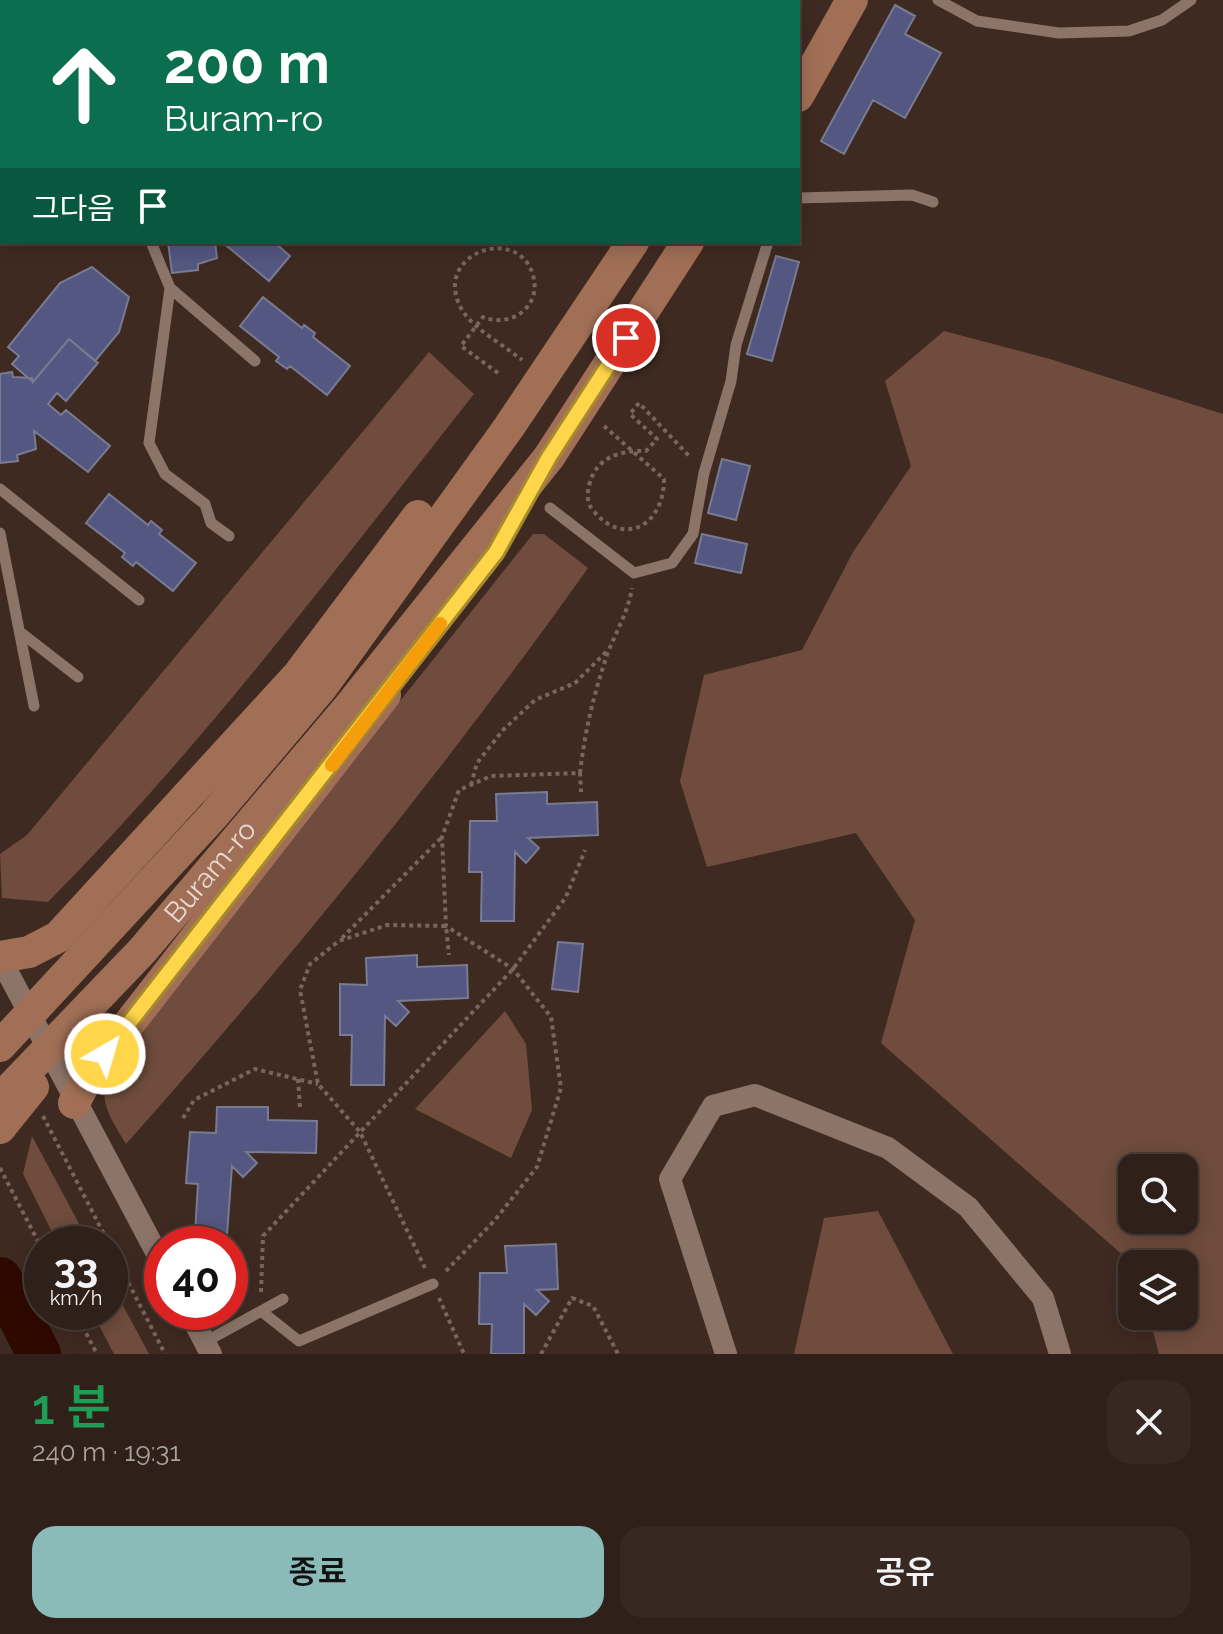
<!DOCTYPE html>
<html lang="ko">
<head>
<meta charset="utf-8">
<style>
  :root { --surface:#2f2019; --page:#372822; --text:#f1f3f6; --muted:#a7a3a2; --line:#4a3e38; --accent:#8bbbb9 }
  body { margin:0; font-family:Raleway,"Noto Sans KR",sans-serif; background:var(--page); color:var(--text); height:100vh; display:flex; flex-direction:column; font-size:30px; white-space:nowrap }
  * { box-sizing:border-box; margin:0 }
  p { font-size:26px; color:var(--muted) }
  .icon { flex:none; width:44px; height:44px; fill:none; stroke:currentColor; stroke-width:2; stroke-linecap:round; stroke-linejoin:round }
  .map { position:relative; height:1354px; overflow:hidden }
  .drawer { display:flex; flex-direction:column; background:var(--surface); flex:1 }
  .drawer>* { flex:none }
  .banner { position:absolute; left:0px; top:0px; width:800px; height:244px; box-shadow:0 4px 20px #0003,0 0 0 2px var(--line); background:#0b6e4f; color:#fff; overflow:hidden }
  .buttons { position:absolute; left:1118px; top:1154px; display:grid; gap:16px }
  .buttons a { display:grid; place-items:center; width:80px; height:80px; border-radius:16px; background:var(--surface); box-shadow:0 4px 20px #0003,0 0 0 2px var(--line); font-size:40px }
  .speed { position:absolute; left:24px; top:1226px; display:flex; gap:16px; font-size:40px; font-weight:700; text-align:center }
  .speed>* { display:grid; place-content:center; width:104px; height:104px; border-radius:50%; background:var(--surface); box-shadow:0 4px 20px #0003,0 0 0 2px var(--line); line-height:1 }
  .speed small { font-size:20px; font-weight:400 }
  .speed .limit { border:12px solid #d22; background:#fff; color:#111 }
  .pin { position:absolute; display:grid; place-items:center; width:68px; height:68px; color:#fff; margin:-34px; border:4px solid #fff; border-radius:50%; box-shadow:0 2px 8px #0007 }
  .me { position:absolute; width:88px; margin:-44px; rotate:38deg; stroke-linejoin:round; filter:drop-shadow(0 0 6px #0008) }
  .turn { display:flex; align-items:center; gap:28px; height:168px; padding:0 32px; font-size:36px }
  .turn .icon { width:104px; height:104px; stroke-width:2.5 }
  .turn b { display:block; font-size:56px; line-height:68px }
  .then { display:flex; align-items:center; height:76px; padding:0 32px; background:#0003; gap:16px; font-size:30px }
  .round { display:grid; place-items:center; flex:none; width:84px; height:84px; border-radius:24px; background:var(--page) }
  .summary { display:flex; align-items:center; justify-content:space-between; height:136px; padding:0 32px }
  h1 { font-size:48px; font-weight:600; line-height:60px; color:#1e9e55 }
  .action { display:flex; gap:16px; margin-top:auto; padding:16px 32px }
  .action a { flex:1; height:92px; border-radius:24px; background:var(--accent); color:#111; font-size:32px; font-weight:600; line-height:92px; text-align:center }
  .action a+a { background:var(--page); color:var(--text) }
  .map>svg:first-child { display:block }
</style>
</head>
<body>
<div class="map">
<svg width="1223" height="1354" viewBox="0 0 1223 1354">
  <rect width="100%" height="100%" fill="#3f2a21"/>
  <path fill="#6f4c3d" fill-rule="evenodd" d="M 944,331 L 1050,359 L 1223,414 L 1223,1354 L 1159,1354 L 1149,1316 L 1184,1316 L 1184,1264 L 1133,1264 L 881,1043 L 915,920 L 856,833 L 707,867 L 680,781 L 704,675 L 802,650 L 853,552 L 911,466 L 885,381 ZM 1184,1168 L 1184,1220 L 1132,1220 L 1132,1168 Z
    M 429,352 L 474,394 C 337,567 204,745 48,902 L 2,898 L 0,854 L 27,835 Z
    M 533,534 L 544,534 L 588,568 C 445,769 290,960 126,1144 C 95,1094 99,1092 128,1043 Z
    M 505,1011 L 526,1044 L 532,1110 L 511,1158 L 415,1109 Z
    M 32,1136 L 90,1244 L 58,1244 L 23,1174 Z
    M 878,1211 L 953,1354 L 794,1354 L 824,1218 Z
    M 110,1281 L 149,1354 L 114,1354 L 92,1312 L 110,1312 Z"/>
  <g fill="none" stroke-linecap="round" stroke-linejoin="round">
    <path stroke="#2f0900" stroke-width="44" d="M 0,1279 L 39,1354"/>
  </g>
  <path fill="#545782" stroke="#787b91" stroke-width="2" d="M 895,5 L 915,16 L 905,34 L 941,53 L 905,118 L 873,100 L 844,154 L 821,141 Z
    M 168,242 L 215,242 L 217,258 L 198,264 L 198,270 L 172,273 Z
    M 222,242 L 274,242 L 290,256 L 269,281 Z
    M 776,256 L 799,262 L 772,361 L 747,354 Z
    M 92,267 L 129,297 L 119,332 L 95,361 L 69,339 L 33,382 L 12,364 L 19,356 L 8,347 L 60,283 Z
    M 263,297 L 302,328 L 304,325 L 315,333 L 313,337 L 350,366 L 327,395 L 290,366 L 287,369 L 276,361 L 279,357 L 240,326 Z
    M 69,339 L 98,363 L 66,401 L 57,393 L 48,404 L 61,415 L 66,410 L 110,446 L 88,472 L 34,431 L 36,449 L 17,455 L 18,461 L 0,463 L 0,374 L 12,372 L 13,377 L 32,378 L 33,382 Z
    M 722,459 L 750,466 L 736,520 L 708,513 Z
    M 109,494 L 148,525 L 151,521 L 162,530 L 159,534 L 196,563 L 173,591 L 136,562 L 133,566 L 122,557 L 125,553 L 86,523 Z
    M 702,534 L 747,544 L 741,573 L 695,563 Z
    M 547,792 L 547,804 L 597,802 L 598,835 L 528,838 L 539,848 L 526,863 L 515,852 L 514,921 L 481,921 L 482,872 L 469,872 L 470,821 L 497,821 L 496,794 Z
    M 558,942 L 583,944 L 578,992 L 552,989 Z
    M 417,955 L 417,967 L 467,965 L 468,998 L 398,1001 L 409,1012 L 396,1026 L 385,1016 L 384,1085 L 351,1085 L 352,1035 L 340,1035 L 340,984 L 367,985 L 366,958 Z
    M 217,1107 L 268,1107 L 268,1120 L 317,1121 L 316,1153 L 246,1152 L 257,1163 L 243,1177 L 232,1166 L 227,1235 L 195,1233 L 198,1184 L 186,1183 L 190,1132 L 216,1133 Z
    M 556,1244 L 558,1289 L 537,1290 L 549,1301 L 536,1315 L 524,1304 L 524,1354 L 491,1354 L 492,1324 L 479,1324 L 480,1273 L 507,1273 L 505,1246 Z"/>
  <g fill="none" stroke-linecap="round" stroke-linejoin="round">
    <path stroke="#78665e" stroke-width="4" stroke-dasharray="4 4" stroke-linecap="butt" d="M 194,0 L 197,2
      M 265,0 L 269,2
      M 281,0 L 282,2
      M 372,0 L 373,2
      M 492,2 L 492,0
      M 600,2 L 600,0
      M 498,373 L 461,346 L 483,317 C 512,329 544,305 532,272 C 514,223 427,257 464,313 C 477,331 505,346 522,360
      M 604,426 L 664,479 C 664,527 622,548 592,509 C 587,503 587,493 589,486 C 595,458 619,450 646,451 L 657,439 L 630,414 L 639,403 L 690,457
      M 580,773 C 585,730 594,693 608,652 C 617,630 628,612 632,588
      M 471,785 L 477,763 L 503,730 L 535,700 L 575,683 L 608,650
      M 342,938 L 442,837
      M 298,1079 L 300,1107
      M 43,1116 L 109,1244
      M 183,1118 L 194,1100 L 255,1069 L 318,1084
      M 0,1168 L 42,1249
      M 110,1247 L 165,1354
      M 425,1268 L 360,1132 L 318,1084 L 300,990 L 310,964 L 339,941 L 387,925 L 446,926 L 449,955
      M 446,1271 L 495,1220 L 537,1167 L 561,1088 L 551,1017 L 513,969 L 446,926 L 442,837 L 459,790 L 491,776 L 580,773 L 581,792
      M 261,1292 L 263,1236 L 513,969 L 566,897 L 585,850
      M 439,1298 L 464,1354
      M 75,1312 L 97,1354
      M 541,1354 L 572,1298 L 593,1306 L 618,1354"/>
    <path stroke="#8c7469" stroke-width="11" d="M 79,0 L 85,2
      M 938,0 L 977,21 L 1059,33 L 1129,31 L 1162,20 L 1191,0
      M 0,144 L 2,160
      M 798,198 L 912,195 L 933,202
      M 151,242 L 170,288 L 149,443 L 165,474 L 205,504 L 211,523 L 229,536
      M 170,288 L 255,361
      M 0,489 L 139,600
      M 550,508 L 634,573 L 672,563 L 693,534 L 704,473 L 731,381 L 736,345 L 768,242
      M 0,533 L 34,706
      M 20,632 L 78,677
      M 261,1311 L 299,1341 L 433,1284
      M 205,1342 L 283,1299"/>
    <path stroke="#8c7469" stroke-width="22" d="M 0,958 L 162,1263
      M 189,1312 L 211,1354
      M 726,1354 L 670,1179 L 713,1106 L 755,1095 L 888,1148 L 968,1207 L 1043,1298 L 1060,1354"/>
    <g stroke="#a16f55" stroke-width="32">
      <path d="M 758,2 L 759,0"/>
      <path d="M 783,2 L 785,0"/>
      <path d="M 798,96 L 852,0"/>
      <path d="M 0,957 L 29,952 L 58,937 L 299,674 L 418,516"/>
      <path d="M 0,1046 L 213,816 L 322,687 L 509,427 L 633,242"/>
      <path id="s1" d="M 0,1099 L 142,951 L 349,707 L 549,457 L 688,242"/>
      <path d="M 74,1103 L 89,1075 L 385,695"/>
      <path d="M 0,1128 L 33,1087"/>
    </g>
  </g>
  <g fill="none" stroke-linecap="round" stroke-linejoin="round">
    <g stroke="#a68a30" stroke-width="20">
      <path id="route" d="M 105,1054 L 496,552 L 549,457 L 626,338"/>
    </g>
    <use href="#route" stroke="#ffd54a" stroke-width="14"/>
    <path stroke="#f59e0b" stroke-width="14" d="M 332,765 L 440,624"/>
  </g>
  <g text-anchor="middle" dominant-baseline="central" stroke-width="6" stroke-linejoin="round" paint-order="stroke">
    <g font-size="28" fill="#e6d8d2" stroke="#3f2a21">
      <text stroke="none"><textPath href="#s1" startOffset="310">Buram-ro</textPath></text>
    </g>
  </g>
</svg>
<div class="buttons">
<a><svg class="icon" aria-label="search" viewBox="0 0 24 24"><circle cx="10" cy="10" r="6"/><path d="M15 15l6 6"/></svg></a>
<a><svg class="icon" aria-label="layers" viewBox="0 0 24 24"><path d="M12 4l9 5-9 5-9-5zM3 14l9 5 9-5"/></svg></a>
</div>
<div class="speed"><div>33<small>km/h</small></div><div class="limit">40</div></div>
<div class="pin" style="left:626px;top:338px;background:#d93025"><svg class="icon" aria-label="arrive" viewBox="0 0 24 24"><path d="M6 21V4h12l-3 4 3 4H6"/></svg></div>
<svg class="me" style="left:105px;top:1054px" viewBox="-20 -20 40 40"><circle r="17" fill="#ffd54a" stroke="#fff" stroke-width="3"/><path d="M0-11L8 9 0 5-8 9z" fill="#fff"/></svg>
<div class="banner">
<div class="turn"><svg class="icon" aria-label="ahead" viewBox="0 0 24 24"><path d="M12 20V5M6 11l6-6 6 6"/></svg><div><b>200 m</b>Buram-ro</div></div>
<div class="then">그다음<svg class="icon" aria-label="arrive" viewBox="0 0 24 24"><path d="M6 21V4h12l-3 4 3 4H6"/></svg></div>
</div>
</div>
<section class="drawer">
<div class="summary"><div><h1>1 분</h1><p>240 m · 19:31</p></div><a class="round"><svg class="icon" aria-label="close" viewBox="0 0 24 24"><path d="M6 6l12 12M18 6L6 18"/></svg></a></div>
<div class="action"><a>종료</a><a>공유</a></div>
</section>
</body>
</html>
